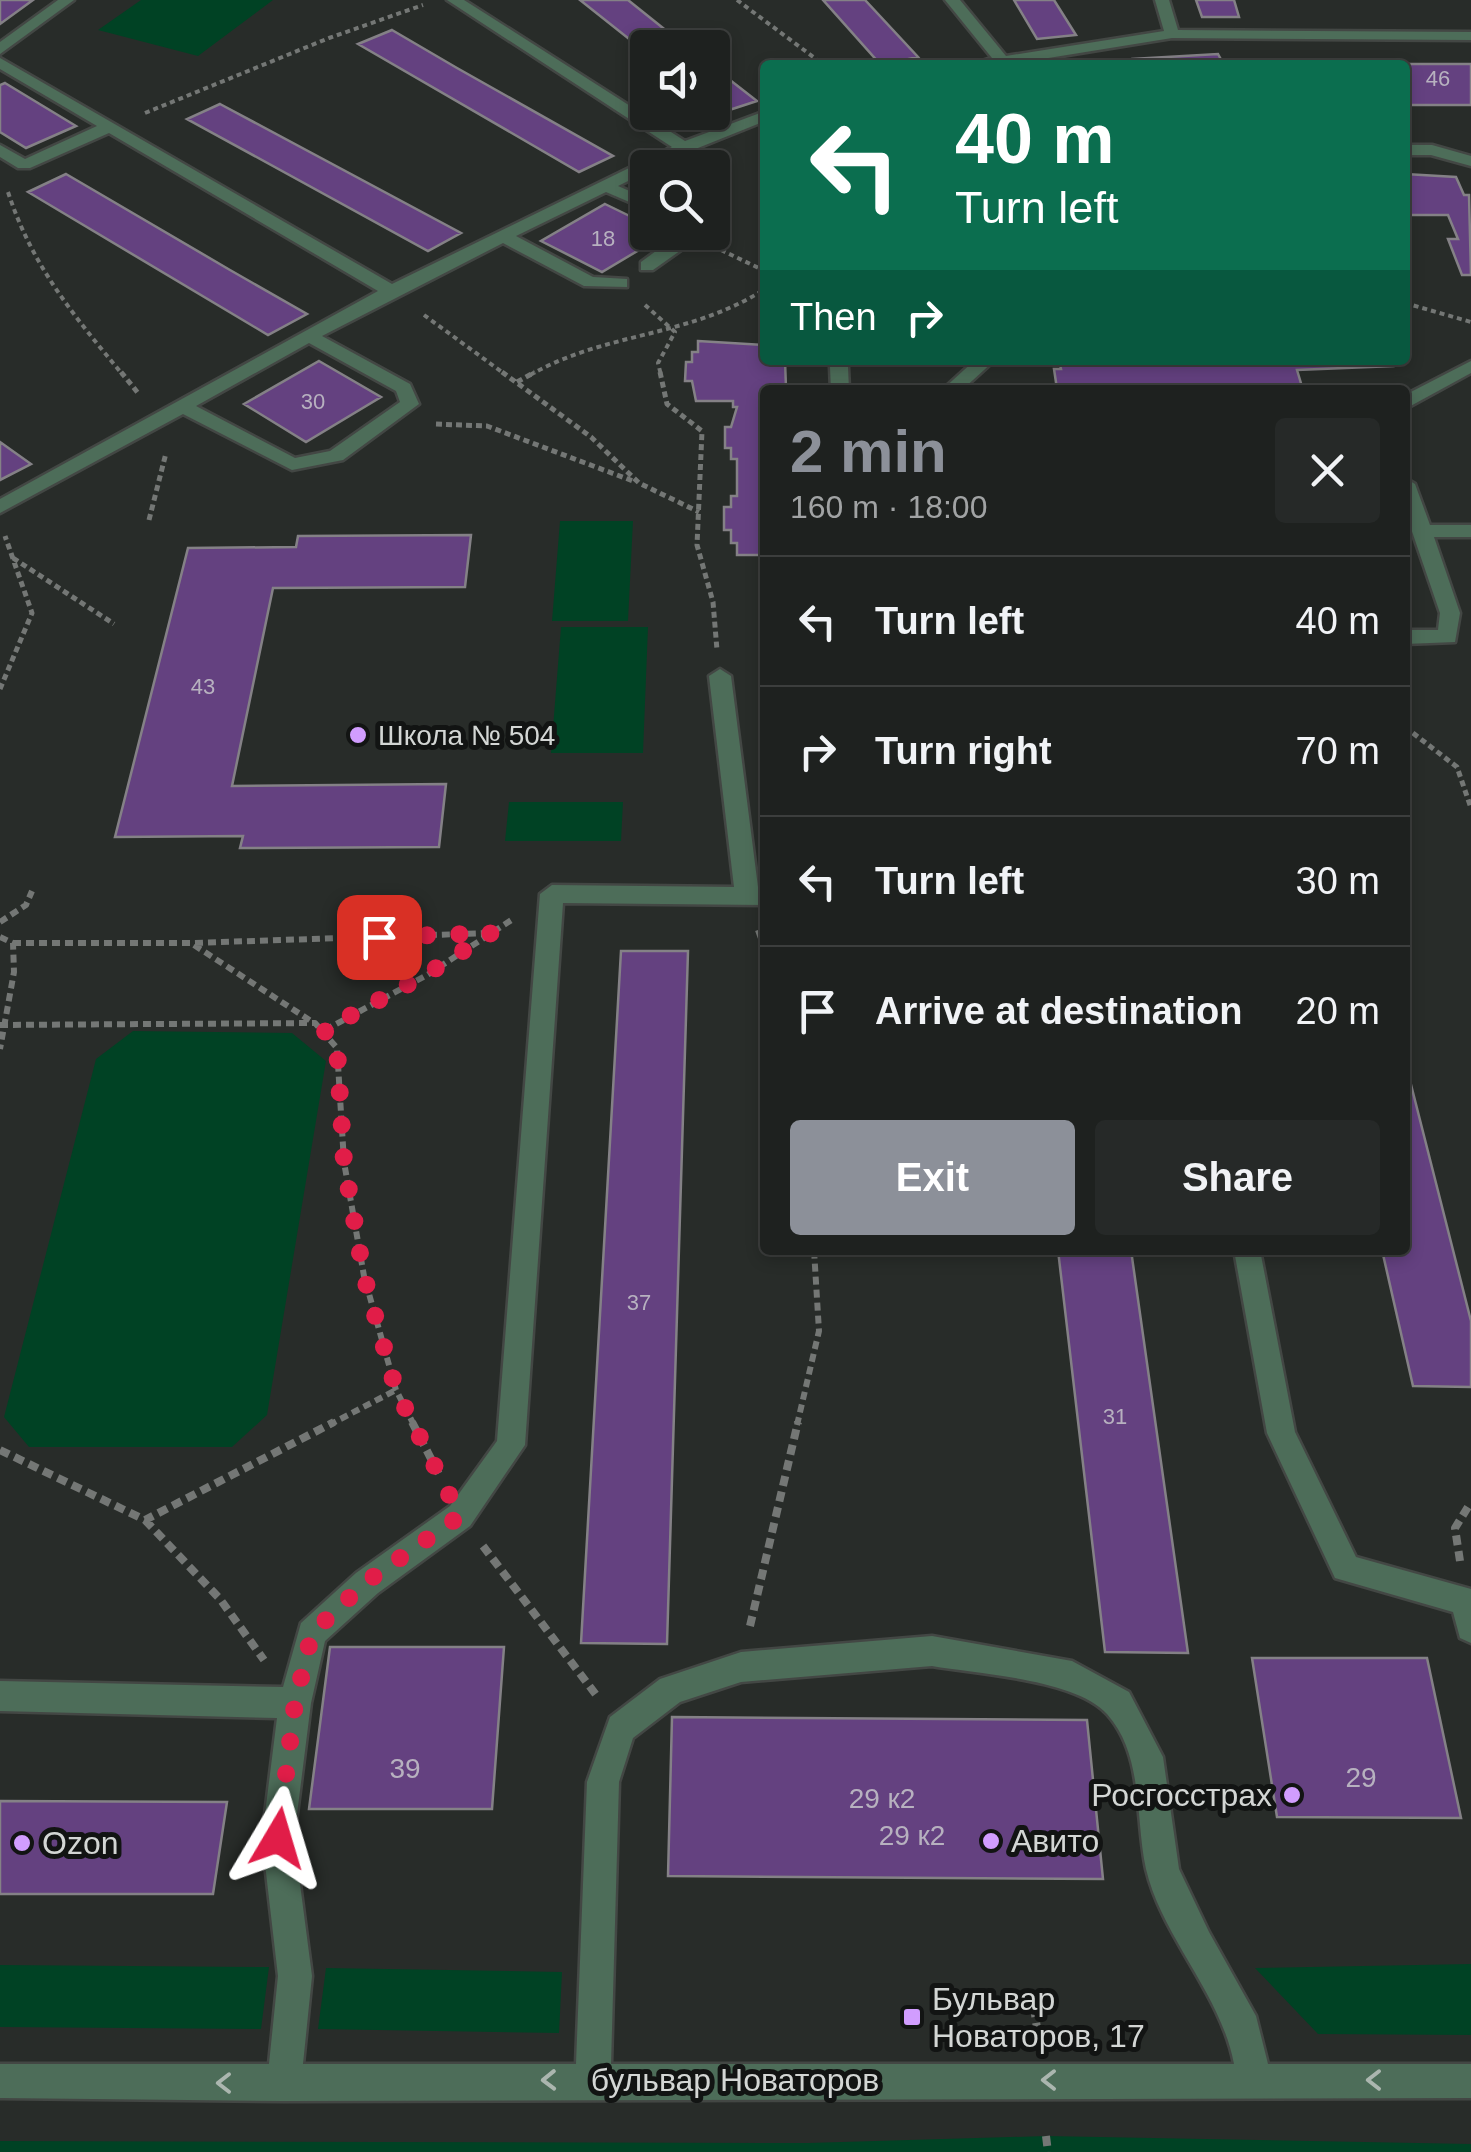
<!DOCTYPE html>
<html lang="en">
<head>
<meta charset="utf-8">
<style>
  :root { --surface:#1e211f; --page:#262928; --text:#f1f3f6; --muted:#a1a3a4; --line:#3c3e3d; --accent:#8c9099 }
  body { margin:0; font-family:Arial,sans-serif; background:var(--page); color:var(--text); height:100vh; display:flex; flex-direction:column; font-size:38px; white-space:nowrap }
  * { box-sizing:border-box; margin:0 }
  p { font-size:32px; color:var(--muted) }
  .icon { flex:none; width:55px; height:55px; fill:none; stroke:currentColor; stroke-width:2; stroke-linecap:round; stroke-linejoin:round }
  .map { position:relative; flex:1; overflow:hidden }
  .side { position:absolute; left:760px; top:385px; width:650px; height:870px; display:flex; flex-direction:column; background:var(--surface); border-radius:10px; box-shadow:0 5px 15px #0003,0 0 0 2px var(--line) }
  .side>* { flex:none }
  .guide { position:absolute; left:760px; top:60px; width:650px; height:305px; border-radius:10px; box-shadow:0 5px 15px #0003,0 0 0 2px var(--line); background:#0b6e4f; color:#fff; overflow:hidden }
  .buttons { position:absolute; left:630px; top:30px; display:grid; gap:20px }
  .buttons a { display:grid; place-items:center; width:100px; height:100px; border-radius:10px; background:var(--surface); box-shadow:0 5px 15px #0003,0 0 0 2px var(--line); font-size:50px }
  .pin { position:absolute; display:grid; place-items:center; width:85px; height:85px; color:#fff; margin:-42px; border-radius:20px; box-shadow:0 5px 15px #0006 }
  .me { position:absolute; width:110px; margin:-55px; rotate:7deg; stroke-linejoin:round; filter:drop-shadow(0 0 8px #0008) }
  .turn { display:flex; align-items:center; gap:35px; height:210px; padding:0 30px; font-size:45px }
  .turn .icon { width:130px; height:130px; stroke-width:2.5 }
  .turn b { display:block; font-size:70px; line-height:85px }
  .then { display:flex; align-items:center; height:95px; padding:0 30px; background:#0003; gap:20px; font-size:38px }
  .round { display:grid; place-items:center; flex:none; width:105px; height:105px; border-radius:10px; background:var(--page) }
  .summary { display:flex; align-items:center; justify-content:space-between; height:170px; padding:0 30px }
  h1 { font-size:60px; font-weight:700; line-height:75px; color:var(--accent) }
  .button { display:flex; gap:20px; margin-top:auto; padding:20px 30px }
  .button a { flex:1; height:115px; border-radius:10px; background:var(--accent); color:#fff; font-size:40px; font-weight:700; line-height:115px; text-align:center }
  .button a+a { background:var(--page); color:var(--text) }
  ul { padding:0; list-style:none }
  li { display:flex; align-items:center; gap:30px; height:130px; padding:0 30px; border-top:2px solid var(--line) }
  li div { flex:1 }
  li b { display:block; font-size:38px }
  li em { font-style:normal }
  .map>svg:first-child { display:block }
</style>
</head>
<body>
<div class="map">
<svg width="1471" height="2152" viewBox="0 0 1471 2152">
  <rect width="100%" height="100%" fill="#282c29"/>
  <path fill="#004224" d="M 141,0 L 273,0 L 198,56 L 98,30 Z
    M 560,521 L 633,521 L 628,621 L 552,621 Z
    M 561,627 L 648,627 L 643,753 L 551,753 Z
    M 509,802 L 623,802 L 621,841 L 505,841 Z
    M 133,1031 L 292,1033 L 326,1061 L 267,1415 L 232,1447 L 29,1447 L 4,1417 L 96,1059 Z
    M 1471,1964 L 1471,2035 L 1318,2034 L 1255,1968 Z
    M 0,1965 L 269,1967 L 261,2029 L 0,2027 Z
    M 326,1968 L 562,1972 L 559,2033 L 318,2029 Z
    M 1046,2136 L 1471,2144 L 1471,2152 L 0,2152 L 0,2141 L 808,2143 Z"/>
  <path fill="#644180" stroke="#848186" stroke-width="2.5" d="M 0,0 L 33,0 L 0,24 Z
    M 580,0 L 628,0 L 688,48 L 648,48 L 648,54 Z
    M 823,0 L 865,0 L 918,57 L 881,65 Z
    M 1014,0 L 1054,0 L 1076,35 L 1037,39 Z
    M 1196,0 L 1234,0 L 1239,17 L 1202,17 Z
    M 392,30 L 457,68 L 613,156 L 579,172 L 358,44 Z
    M 1218,54 L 1224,65 L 1136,65 L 1133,59 Z
    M 1394,64 L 1471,64 L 1471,105 L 1410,105 L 1405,92 L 1405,65 Z
    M 712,66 L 757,101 L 720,113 L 712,106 Z
    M 5,83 L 76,126 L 26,148 L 0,132 L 0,85 Z
    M 220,104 L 461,233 L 428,251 L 187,119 Z
    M 66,174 L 230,270 L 307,314 L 268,335 L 28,192 Z
    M 1405,174 L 1456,177 L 1464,195 L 1469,195 L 1471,275 L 1462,275 L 1448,239 L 1458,239 L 1448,215 L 1405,215 Z
    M 605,204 L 648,225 L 648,232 L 666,234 L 602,272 L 541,241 Z
    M 698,341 L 765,345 L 765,360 L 785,360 L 786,388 L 765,390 L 765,555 L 737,555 L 737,543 L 731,543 L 731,530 L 724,530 L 724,507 L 731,507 L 731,496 L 737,496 L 737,459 L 731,459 L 731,448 L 725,448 L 725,427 L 731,427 L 737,407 L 733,407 L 733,401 L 696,401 L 692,381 L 685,381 L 686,362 L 692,362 L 692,352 L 698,352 Z
    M 1059,360 L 1391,360 L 1393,366 L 1297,370 L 1303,390 L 1075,390 L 1057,389 L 1054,369 L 1061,369 Z
    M 319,361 L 381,397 L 306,442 L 244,404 Z
    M 0,442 L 31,464 L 0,480 Z
    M 471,535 L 465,587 L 273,588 L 232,786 L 446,784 L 439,847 L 240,848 L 243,836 L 115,837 L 188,548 L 296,547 L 298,536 Z
    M 621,951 L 688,951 L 667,1644 L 581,1643 Z
    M 1405,1061 L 1471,1321 L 1471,1387 L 1413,1386 L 1382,1250 L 1405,1250 Z
    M 1058,1250 L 1131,1250 L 1188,1653 L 1105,1652 Z
    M 330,1647 L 504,1647 L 492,1809 L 309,1809 Z
    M 1252,1658 L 1427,1658 L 1461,1818 L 1277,1817 Z
    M 672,1717 L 1087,1720 L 1103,1879 L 668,1876 Z
    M 0,1801 L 227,1802 L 213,1894 L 0,1894 Z"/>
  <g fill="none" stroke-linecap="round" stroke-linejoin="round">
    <g stroke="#434744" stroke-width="5">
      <path id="minor" d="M 58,0 L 74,0 L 0,54 L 0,42 Z
        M 447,0 L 464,0 L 685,141 L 765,111 L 765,121 L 648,168 L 648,171 L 618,186 L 648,199 L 648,210 L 606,192 L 516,236 L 593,277 L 627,279 L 627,287 L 584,286 L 503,243 L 322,336 L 410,384 L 419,404 L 343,460 L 292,470 L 183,414 L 0,513 L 0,499 L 378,291 L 109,133 L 30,168 L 18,168 L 0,157 L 0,145 L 25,159 L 97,126 L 0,69 L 0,58 L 392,284 L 672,147 ZM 309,343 L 396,391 L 400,402 L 330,451 L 295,458 L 196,406 Z
        M 945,0 L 960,0 L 1006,56 L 1164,31 L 1155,0 L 1169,0 L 1178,30 L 1471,32 L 1471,40 L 1172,38 L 1006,65 L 969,65 L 992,58 Z
        M 1405,145 L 1432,145 L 1471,156 L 1471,166 L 1431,155 L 1405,155 Z
        M 682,232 L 699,232 L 701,236 L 653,270 L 641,270 L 641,262 Z
        M 975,360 L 995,360 L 962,390 L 942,390 Z
        M 1471,361 L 1471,373 L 1405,409 L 1405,395 Z
        M 839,362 L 848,367 L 849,390 L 831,390 L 830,367 Z
        M 1405,478 L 1415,484 L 1430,525 L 1471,525 L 1471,537 L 1434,537 L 1460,613 L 1455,642 L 1405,644 L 1405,630 L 1438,630 L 1440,613 L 1405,511 Z
        M 720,669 L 731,676 L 758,887 L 765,887 L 765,905 L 563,903 L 525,1445 L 470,1526 L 378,1593 L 325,1641 L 311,1703 L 294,1838 L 312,1976 L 303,2064 L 576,2064 L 587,1782 L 610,1717 L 660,1679 L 741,1652 L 932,1636 L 1072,1661 L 1129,1692 L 1163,1757 L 1179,1869 L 1209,1932 L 1256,2016 L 1268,2064 L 1471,2064 L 1471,2098 L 284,2101 L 0,2098 L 0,2064 L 269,2064 L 278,1976 L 262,1838 L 277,1718 L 0,1711 L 0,1681 L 283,1687 L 301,1623 L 356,1573 L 450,1506 L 497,1441 L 540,894 L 552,885 L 734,887 L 709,676 ZM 932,1666 C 978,1674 1075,1679 1107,1714 C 1144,1755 1135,1819 1146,1869 C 1162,1937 1221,1994 1234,2064 L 611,2064 L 619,1782 L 633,1738 L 680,1702 L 741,1682 Z
        M 1234,1250 L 1260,1250 L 1295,1432 L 1356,1557 L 1471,1589 L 1471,1643 L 1460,1638 L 1453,1612 L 1335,1578 L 1267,1433 Z"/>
    </g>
    <path stroke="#747775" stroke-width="4" stroke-dasharray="5 4" stroke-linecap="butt" d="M 737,0 L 824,65
      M 145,113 L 329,38 L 423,5
      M 8,192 C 32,266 74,316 123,375
      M 721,250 L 765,271
      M 1405,303 L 1471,322
      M 645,305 L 675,332 L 658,363 L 661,375
      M 424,315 L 506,375
      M 530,375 C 608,331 688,338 765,289"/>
    <path stroke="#747775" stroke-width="5" stroke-dasharray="6 4" stroke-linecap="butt" d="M 121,372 L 138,393
      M 502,372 L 591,437 L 639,483 L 699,512
      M 660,372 L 667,404 L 702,431 L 697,545 L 713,602 L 717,650
      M 517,382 L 535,372
      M 436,424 L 487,426 L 633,481
      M 149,520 L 166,453
      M 13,558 L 114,624
      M 0,689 L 32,613 L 5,536
      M 1405,727 L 1457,767 L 1471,808"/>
    <path stroke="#747775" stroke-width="6" stroke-dasharray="8 5" stroke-linecap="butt" d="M 0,922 L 26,905 L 32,891
      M 758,930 L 765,950
      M 0,937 L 13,943 L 14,972 L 0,1049
      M 13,943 L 192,943 L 491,933
      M 194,945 L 314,1023
      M 0,1025 L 315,1023 L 337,1048 L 344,1162 L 364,1276 L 396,1390 L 414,1425
      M 325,1030 L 427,975 L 513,919
      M 329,1425 L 396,1390
      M 797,1425 L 819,1331 L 814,1250"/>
    <path stroke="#747775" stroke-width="8" stroke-dasharray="10 6" stroke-linecap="butt" d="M 412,1422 L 440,1476
      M 0,1450 L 145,1520 L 334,1422
      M 145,1520 L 220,1599 L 264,1660
      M 483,1546 L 597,1696
      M 1460,1561 L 1455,1528 L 1471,1502
      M 750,1626 L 798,1422
      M 1034,2007 L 1038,2036
      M 1046,2136 L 1048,2152"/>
    <use href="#minor" fill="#4d6d59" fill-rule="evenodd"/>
  </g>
  <defs><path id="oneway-chevron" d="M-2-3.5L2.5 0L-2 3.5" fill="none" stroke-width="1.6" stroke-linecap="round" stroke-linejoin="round" transform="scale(2.5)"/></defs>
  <g stroke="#abb6af">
    <use href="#oneway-chevron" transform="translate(549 2080) rotate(179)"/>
    <use href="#oneway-chevron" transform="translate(1049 2080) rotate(-180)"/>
    <use href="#oneway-chevron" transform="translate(1374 2080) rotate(-180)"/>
    <use href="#oneway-chevron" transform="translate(224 2083) rotate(-180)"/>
  </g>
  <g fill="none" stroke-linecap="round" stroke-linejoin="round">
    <path stroke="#e11d48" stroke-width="18" stroke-dasharray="0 32.4" d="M 278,1838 L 295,1703 L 312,1633 L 366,1582 L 460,1516 L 396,1390 L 364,1276 L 344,1162 L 337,1048 L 324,1030 L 427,974 L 491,933 L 379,937"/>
  </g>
  <g fill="#d19dfe" stroke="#121413" stroke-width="4">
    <circle cx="358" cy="735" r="10"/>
    <circle cx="1292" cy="1795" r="10"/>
    <circle cx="991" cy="1841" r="10"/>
    <circle cx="22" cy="1843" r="10"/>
    <rect x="902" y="2007" width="20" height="20" rx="5"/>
  </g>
  <g text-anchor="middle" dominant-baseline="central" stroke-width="10" stroke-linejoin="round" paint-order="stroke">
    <g font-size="22" fill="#b7b1bf">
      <text x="1438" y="78">46</text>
      <text x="603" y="238">18</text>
      <text x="313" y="401">30</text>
      <text x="203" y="686">43</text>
      <text x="639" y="1302">37</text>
      <text x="1115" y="1416">31</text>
    </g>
    <g font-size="28" fill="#d3d6d4" stroke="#121413" text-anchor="start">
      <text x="378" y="735">Школа № 504</text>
    </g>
    <g font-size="28" fill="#b7b1bf">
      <text x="405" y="1768">39</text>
      <text x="1361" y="1777">29</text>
      <text x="882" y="1798">29 к2</text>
      <text x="912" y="1835">29 к2</text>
    </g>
    <g font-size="32" fill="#d3d6d4" stroke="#121413" text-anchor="start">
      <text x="1272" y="1795" text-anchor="end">Росгосстрах</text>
      <text x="1011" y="1841">Авито</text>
      <text x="42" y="1843">Ozon</text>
      <text x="932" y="1999">Бульвар<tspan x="932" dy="37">Новаторов, 17</tspan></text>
    </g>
    <g font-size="32" fill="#d3d6d4" stroke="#121413">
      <text x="735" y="2080">бульвар Новаторов</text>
    </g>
  </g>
</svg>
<div class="buttons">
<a><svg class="icon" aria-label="sound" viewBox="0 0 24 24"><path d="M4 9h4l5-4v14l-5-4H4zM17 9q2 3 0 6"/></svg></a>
<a><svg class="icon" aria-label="search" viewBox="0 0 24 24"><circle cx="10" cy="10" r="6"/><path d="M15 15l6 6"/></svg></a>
</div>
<div class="pin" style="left:379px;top:937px;background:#d93025"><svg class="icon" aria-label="arrive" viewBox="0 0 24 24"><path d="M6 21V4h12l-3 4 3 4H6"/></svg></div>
<svg class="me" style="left:278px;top:1838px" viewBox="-20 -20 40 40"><path d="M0-17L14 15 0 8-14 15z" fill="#e11d48" stroke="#fff" stroke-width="4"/></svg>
<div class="guide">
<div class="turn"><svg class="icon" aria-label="left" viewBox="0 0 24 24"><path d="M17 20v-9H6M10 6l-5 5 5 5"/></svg><div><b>40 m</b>Turn left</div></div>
<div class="then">Then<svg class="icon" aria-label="right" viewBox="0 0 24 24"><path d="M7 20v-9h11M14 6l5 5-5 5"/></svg></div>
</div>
<section class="side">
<div class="summary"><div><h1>2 min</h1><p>160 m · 18:00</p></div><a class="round"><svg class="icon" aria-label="close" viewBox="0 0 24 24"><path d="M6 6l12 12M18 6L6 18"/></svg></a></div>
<ul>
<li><svg class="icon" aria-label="left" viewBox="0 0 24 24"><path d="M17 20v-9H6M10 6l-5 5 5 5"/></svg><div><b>Turn left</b></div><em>40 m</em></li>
<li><svg class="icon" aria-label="right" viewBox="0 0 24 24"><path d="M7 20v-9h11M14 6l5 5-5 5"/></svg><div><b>Turn right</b></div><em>70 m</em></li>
<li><svg class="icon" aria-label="left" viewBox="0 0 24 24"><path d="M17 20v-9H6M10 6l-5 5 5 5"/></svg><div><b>Turn left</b></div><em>30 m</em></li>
<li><svg class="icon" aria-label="arrive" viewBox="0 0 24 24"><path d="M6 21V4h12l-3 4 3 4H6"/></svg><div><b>Arrive at destination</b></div><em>20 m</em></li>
</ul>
<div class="button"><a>Exit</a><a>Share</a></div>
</section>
</div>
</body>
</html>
